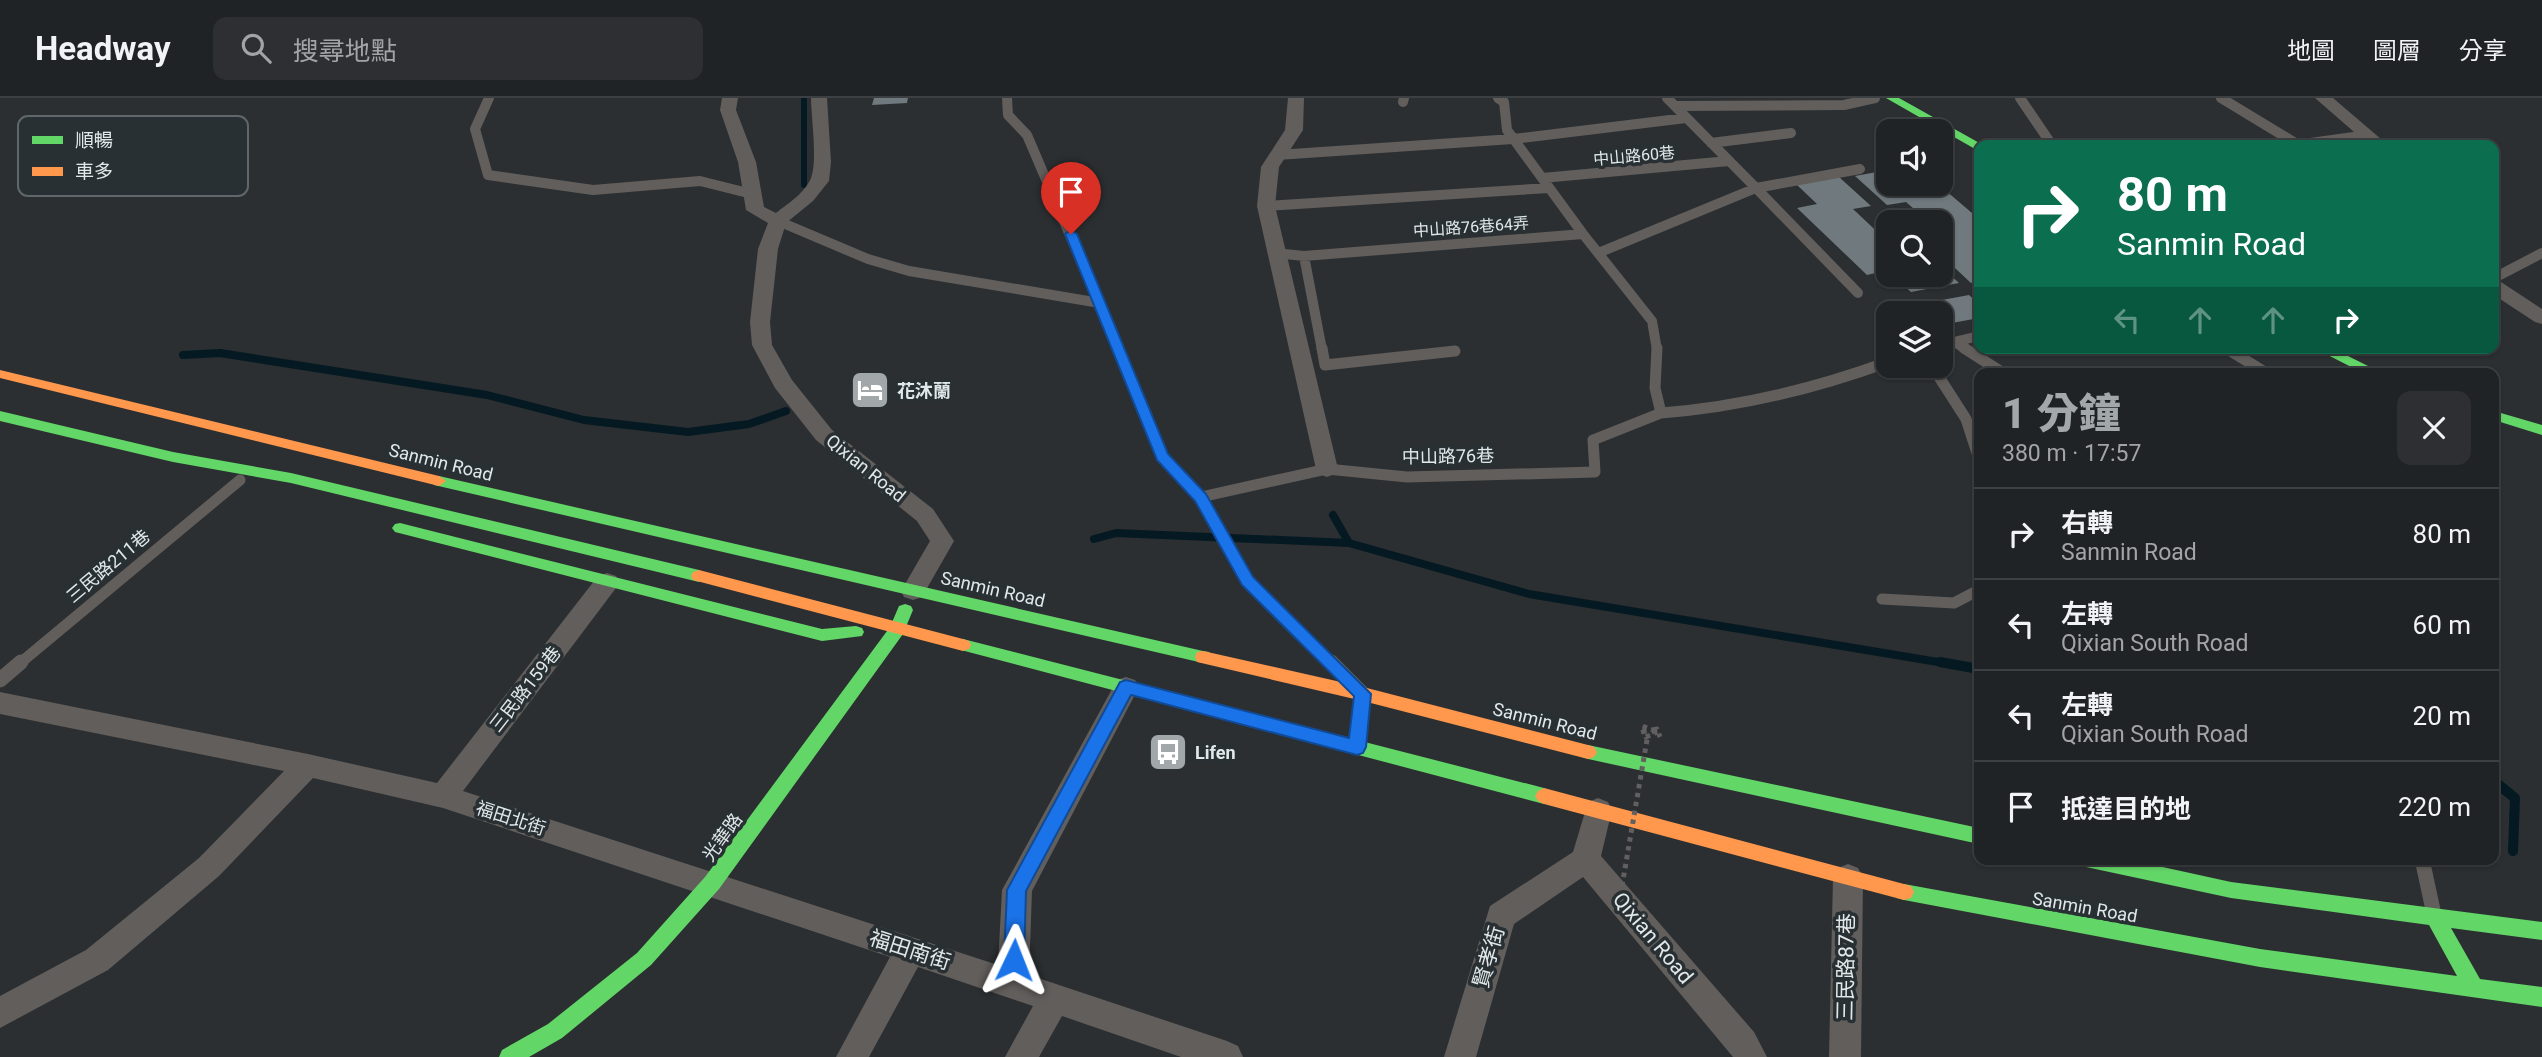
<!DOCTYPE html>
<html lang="zh-TW">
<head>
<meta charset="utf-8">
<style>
  :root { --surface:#202325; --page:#2d2f32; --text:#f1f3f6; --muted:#a2a4a7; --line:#3d4042; --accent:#a2a7a9 }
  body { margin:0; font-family:Roboto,"Noto Sans TC",sans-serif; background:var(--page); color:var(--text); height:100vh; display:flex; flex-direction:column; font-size:26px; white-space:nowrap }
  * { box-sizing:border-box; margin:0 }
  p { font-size:23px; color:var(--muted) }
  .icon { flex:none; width:38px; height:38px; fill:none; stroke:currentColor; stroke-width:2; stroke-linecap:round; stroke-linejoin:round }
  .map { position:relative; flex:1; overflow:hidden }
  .side { position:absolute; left:1974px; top:270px; width:525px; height:497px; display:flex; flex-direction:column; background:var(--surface); border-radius:14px; box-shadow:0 2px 5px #0004,0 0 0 2px var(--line) }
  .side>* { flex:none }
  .guide { position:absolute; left:1974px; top:42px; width:525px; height:214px; border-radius:14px; box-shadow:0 2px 5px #0004,0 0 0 2px var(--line); background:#0b6e4f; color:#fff; overflow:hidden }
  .tools { position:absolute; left:1876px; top:21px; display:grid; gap:14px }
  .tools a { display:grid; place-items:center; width:77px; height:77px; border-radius:14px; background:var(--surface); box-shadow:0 2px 5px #0004,0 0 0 2px var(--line); font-size:35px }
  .pin { position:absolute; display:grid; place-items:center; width:60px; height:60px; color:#fff; margin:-72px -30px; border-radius:50% 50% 50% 0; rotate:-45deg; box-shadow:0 0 7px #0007 }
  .pin .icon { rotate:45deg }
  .me { position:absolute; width:77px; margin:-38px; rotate:2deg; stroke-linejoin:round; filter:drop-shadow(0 0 5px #0008) }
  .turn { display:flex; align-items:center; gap:24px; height:147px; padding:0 28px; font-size:32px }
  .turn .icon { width:91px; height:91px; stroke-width:2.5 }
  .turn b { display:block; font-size:49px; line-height:60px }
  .lanes { display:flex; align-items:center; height:66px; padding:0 28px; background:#0003; justify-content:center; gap:35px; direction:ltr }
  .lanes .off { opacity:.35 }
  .round { display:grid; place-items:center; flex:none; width:74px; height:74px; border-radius:14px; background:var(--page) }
  .summary { display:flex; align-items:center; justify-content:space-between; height:119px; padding:0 28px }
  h1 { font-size:42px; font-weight:800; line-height:52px; color:var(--accent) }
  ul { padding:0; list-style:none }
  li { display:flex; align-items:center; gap:21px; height:91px; padding:0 28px; border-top:2px solid var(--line) }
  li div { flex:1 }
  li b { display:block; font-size:26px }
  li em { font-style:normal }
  header { display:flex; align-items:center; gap:42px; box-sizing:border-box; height:98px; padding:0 35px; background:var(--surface); border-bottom:2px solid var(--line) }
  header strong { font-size:33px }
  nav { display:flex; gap:38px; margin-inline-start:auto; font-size:24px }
  .search { width:490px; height:63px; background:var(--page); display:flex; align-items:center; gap:18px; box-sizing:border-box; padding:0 24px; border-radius:14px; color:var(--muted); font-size:26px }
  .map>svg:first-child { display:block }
</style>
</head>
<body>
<header>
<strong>Headway</strong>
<div class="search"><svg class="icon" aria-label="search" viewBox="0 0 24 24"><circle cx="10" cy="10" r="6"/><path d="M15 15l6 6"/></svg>搜尋地點</div>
<nav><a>地圖</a><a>圖層</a><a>分享</a></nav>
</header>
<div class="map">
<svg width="2542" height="959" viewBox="0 0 2542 959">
  <rect width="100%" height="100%" fill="#2b2f31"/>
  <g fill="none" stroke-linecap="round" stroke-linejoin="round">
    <path stroke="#041922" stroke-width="6" d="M 804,0 L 804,87"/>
    <path stroke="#041922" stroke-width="8" d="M 183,257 L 220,255 L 487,297 L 584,322 L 688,334 L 749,326 L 786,313
      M 1333,417 L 1349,445 L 1529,496 L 1950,566
      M 1094,441 L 1116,435 L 1349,445"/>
    <path stroke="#041922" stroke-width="10" d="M 1940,564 L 1979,571
      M 2494,683 L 2515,700 L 2513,753"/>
  </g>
  <path fill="#707a7e" d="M 874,0 L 908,0 L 907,5 L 872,7 Z
    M 1888,72 L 1888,86 L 1914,86 L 1918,89 L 1938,86 L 1979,121 L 1979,183 L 1971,185 L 1941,157 L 1941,148 L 1953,145 L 1941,135 L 1941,124 L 1929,124 L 1906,104 L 1887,107 L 1855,78 Z
    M 1839,79 L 1871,108 L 1853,111 L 1888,144 L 1888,172 L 1867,177 L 1797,110 L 1817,106 L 1796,86 Z
    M 1941,168 L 1959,185 L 1911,194 L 1892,177 L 1941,177 Z
    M 1969,197 L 1979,206 L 1979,220 L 1941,227 L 1941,215 L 1888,215 L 1888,220 L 1882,213 Z"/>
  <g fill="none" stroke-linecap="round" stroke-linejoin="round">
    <path stroke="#615f5f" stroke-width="5" stroke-dasharray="4.5 4.5" stroke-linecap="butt" d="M 1653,632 L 1655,635 L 1646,639 L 1644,633 Z
      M 1653,632 L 1657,631 L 1660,639
      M 1644,636 L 1642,628 L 1653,632"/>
    <path stroke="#625e5c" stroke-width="10" d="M 489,0 L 475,31 L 488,77 L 593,92 L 700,83 L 752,96
      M 1007,0 L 1008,17 L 1027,37 L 1119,252
      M 1498,0 L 1504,4 L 1507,32 L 1583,136 L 1652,223 L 1657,252
      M 1667,0 L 1756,90 L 1860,71
      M 2020,0 L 2052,47
      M 2221,0 L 2297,46
      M 1403,4 L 1404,0
      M 1676,8 L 1844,7 L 1875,0
      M 1711,45 L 1791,35
      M 2296,47 L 2368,37
      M 1277,57 L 1513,41 L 1686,20
      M 1542,80 L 1729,63
      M 1266,108 L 1549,90
      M 778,123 L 868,161 L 909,173 L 1100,205
      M 1275,155 L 1304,158 L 1583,136
      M 1598,155 L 1756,90 L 1858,195
      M 1304,158 L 1322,252
      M 2494,180 L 2542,155
      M 1955,244 L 1967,252
      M 1941,247 L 1979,238
      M 2226,250 L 2229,252"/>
    <path stroke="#625e5c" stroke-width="11" d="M 1118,250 L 1162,358 L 1201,399 L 1247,483 L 1332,566
      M 1322,250 L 1325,267 L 1455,253
      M 1657,250 L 1655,290 L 1661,315 C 1739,309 1814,291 1888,264
      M 1964,250 L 2003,275
      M 2226,250 L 2266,275
      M 1932,268 L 1966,321 L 1979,361
      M 1201,399 L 1327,371 L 1407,379 L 1595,374 L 1593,342 L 1661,315
      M 1882,501 L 1954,505 L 1979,492
      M 19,566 L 240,382"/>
    <path stroke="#625e5c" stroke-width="15" d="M 1331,564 L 1363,596 L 1357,649
      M 0,582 L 21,564
      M 2422,761 L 2433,812"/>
    <path fill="#625e5c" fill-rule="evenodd" d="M 722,0 L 738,0 L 736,12 L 756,64 L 764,109 L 776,115 C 787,106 802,97 809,84 C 819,69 811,20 811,0 L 827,0 L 831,64 L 829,83 L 813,103 L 786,125 L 778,151 L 770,224 L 772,247 L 792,282 L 832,332 L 933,411 L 954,443 L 922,499 L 913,502 L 904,499 L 901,493 L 930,443 L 917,423 L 816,342 L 775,290 L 752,247 L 750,224 L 758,151 L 768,125 L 746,112 L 738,64 L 720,12 Z
      M 1288,0 L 1304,0 L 1303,32 L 1279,69 L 1275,108 L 1338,371 L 1335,376 L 1327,379 L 1319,376 L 1316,371 L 1257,108 L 1261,69 L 1285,32 Z
      M 2315,0 L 2333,0 L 2388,47 L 2369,47 Z
      M 2494,182 L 2501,184 L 2542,211 L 2542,226 L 2535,224 L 2494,197 Z
      M 607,475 L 616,478 L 619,484 L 616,490 L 463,693 L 998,867 L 1002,792 L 1007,783 L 1117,582 L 1126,579 L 1135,582 L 1139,589 L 1032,793 L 1029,877 L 1227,943 L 1238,948 L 1243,959 L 1181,959 L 1062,918 L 1039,959 L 1005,959 L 1033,908 L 918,869 L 869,959 L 836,959 L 890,859 L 443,710 L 313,680 L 219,778 L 108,872 L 0,930 L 0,898 L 86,852 L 199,760 L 284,673 L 0,616 L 0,594 L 308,656 L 437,685 L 598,478 Z
      M 1598,700 L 1608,704 L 1612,712 L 1601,758 L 1754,934 L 1767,959 L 1733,959 L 1583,779 L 1514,826 L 1476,959 L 1444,959 L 1490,808 L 1573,754 L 1588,704 Z
      M 1848,766 L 1858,770 L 1863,779 L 1861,959 L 1829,959 L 1833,779 L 1838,770 Z"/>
    <path fill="#63d668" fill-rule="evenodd" d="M 1886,0 L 1899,0 L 1983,47 L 1979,47 L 1979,52 L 1975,51 Z
      M 2314,250 L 2332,250 L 2382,275 L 2363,275 Z
      M 0,313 L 173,354 L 291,375 L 699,472 L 707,478 L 699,484 L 291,385 L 173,364 L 0,323 Z
      M 2494,313 L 2542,327 L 2542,337 L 2494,322 Z
      M 439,378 L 1203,553 L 1209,554 L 1211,559 L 1209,564 L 1203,565 L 434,387 L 432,383 L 434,379 Z
      M 400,425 L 822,531 L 856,528 L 862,530 L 864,534 L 862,538 L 822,543 L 395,434 L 392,430 L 395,426 Z
      M 905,506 L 911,508 L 913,512 L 903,536 L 719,791 L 651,867 L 562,940 L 529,959 L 499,959 L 502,952 L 548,926 L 637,855 L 705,779 L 890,529 L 899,508 Z
      M 963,541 L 1544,690 L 1550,693 L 1553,698 L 1550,703 L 1544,706 L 957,551 L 955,547 L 957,543 Z
      M 1588,647 L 1979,730 L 1979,746 L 1588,661 L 1582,659 L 1579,654 L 1582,649 Z
      M 2077,761 L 2126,761 L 2231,784 L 2542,824 L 2542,842 L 2451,830 L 2480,881 L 2542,889 L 2542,909 L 2260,869 L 1904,802 L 1897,800 L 1894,794 L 1897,788 L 1904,786 L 2260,851 L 2457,878 L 2429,827 L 2231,800 L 2086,769 L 2079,767 Z"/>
    <path fill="#ff974d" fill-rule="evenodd" d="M 0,272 L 439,378 L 446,383 L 439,388 L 0,280 Z
      M 699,472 L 963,541 L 969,543 L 971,547 L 969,551 L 963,553 L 693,482 L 691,478 L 693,474 Z
      M 1203,553 L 1363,589 L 1588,647 L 1594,649 L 1597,654 L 1594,659 L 1588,661 L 1363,603 L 1197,564 L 1195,559 L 1197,554 Z
      M 1544,690 L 1904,786 L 1911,788 L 1914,794 L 1911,800 L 1904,802 L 1544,706 L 1538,703 L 1535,698 L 1538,693 Z"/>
    <path stroke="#615f5f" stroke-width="5" stroke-dasharray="4.5 4.5" stroke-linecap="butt" d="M 1622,788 L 1648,636"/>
  </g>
  <path fill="#1a73e8" stroke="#114b97" stroke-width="2" d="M 1071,132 L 1077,136 L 1168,356 L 1206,396 L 1253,479 L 1371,596 L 1366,649 L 1363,655 L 1357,657 L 1131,597 L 1026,793 L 1024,862 L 1021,869 L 1014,871 L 1007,869 L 1004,862 L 1007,792 L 1120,584 L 1126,582 L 1349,640 L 1354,598 L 1242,487 L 1195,403 L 1157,362 L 1065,136 Z"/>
  <defs>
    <g id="hotel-square" transform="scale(2.0125)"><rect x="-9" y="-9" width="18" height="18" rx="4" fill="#a2a7a9" stroke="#283034"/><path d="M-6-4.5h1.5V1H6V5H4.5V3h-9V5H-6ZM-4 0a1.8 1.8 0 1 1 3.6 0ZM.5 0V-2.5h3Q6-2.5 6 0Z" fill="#fff"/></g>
    <g id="bus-square" transform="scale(2.0125)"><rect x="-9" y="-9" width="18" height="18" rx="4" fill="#a2a7a9" stroke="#283034"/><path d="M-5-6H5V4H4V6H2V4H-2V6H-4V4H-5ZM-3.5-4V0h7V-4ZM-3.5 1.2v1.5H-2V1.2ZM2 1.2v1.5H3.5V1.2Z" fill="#fff"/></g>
  </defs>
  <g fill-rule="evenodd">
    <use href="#hotel-square" x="870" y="292"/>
    <use href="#bus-square" x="1168" y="654"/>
  </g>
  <g text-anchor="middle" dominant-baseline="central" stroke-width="7" stroke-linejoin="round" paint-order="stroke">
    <g font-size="16" fill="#e2e7e9" stroke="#283034">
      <text transform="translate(1634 58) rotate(-5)">中山路60巷</text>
      <text transform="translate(1471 129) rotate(-4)">中山路76巷64弄</text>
    </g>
    <g font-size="18" font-weight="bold" fill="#e2e7e9" stroke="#283034" text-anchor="start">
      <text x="897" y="292">花沐蘭</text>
      <text x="1195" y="654">Lifen</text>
    </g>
    <g font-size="18" fill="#e2e7e9" stroke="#283034">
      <text transform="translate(1448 358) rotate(-1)">中山路76巷</text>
      <text transform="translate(441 364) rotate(14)">Sanmin Road</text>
      <text transform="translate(866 370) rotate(39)">Qixian Road</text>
      <text transform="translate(108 468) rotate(-40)">三民路211巷</text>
      <text transform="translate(993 491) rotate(13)">Sanmin Road</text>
      <text transform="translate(525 591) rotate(-52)">三民路159巷</text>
      <text transform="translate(1545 623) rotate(14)">Sanmin Road</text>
      <text transform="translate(511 720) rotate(18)">福田北街</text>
      <text transform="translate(722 739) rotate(-54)">光華路</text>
      <text transform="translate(2085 809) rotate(10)">Sanmin Road</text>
    </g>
    <g font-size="21" fill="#e2e7e9" stroke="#283034">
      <text transform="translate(1653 840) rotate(50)">Qixian Road</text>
      <text transform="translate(910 852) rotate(18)">福田南街</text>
      <text transform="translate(1489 859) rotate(-74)">賢孝街</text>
      <text transform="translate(1846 869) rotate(-89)">三民路87巷</text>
    </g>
  </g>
  <rect x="18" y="18" width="230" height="80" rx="10" fill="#283034" stroke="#60676a" stroke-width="2"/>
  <rect x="32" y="38" width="31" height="8" fill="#63d668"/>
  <rect x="32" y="69" width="31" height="9" fill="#ff974d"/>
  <g font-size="19" fill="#e2e7e9">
    <text x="75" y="49">順暢</text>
    <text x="75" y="80">車多</text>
  </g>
</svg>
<div class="tools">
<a><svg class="icon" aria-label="sound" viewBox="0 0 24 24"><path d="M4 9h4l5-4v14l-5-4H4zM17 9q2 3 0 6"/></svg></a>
<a><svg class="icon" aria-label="search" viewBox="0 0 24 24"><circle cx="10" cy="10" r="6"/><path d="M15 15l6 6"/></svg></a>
<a><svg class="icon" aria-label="layers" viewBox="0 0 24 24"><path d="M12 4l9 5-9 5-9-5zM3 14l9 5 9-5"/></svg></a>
</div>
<div class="pin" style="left:1071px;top:136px;background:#d93025"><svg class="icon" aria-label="arrive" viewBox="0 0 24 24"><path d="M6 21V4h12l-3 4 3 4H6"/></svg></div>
<svg class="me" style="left:1014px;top:862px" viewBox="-20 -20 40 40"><path d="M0-17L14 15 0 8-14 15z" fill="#1a73e8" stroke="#fff" stroke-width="4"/></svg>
<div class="guide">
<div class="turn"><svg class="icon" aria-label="right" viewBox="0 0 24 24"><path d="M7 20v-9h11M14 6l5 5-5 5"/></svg><div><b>80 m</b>Sanmin Road</div></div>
<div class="lanes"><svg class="icon off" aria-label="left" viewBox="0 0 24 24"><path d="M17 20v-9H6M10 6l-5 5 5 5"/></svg><svg class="icon off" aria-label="ahead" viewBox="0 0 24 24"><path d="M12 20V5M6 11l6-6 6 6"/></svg><svg class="icon off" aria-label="ahead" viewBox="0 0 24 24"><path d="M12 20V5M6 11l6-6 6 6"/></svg><svg class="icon" aria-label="right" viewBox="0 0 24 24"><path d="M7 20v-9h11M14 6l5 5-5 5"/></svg></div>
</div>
<section class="side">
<div class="summary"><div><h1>1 分鐘</h1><p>380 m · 17:57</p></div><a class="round"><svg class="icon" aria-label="close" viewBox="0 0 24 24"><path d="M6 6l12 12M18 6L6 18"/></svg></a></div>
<ul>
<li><svg class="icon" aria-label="right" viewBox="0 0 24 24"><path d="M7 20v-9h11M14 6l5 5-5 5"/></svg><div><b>右轉</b><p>Sanmin Road</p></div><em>80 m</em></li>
<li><svg class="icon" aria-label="left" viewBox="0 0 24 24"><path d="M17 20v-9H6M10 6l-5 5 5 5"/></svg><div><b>左轉</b><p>Qixian South Road</p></div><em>60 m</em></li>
<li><svg class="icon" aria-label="left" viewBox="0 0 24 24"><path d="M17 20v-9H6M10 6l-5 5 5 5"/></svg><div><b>左轉</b><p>Qixian South Road</p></div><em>20 m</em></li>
<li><svg class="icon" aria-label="arrive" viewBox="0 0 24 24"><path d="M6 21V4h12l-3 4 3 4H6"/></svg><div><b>抵達目的地</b></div><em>220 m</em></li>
</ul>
</section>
</div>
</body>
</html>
